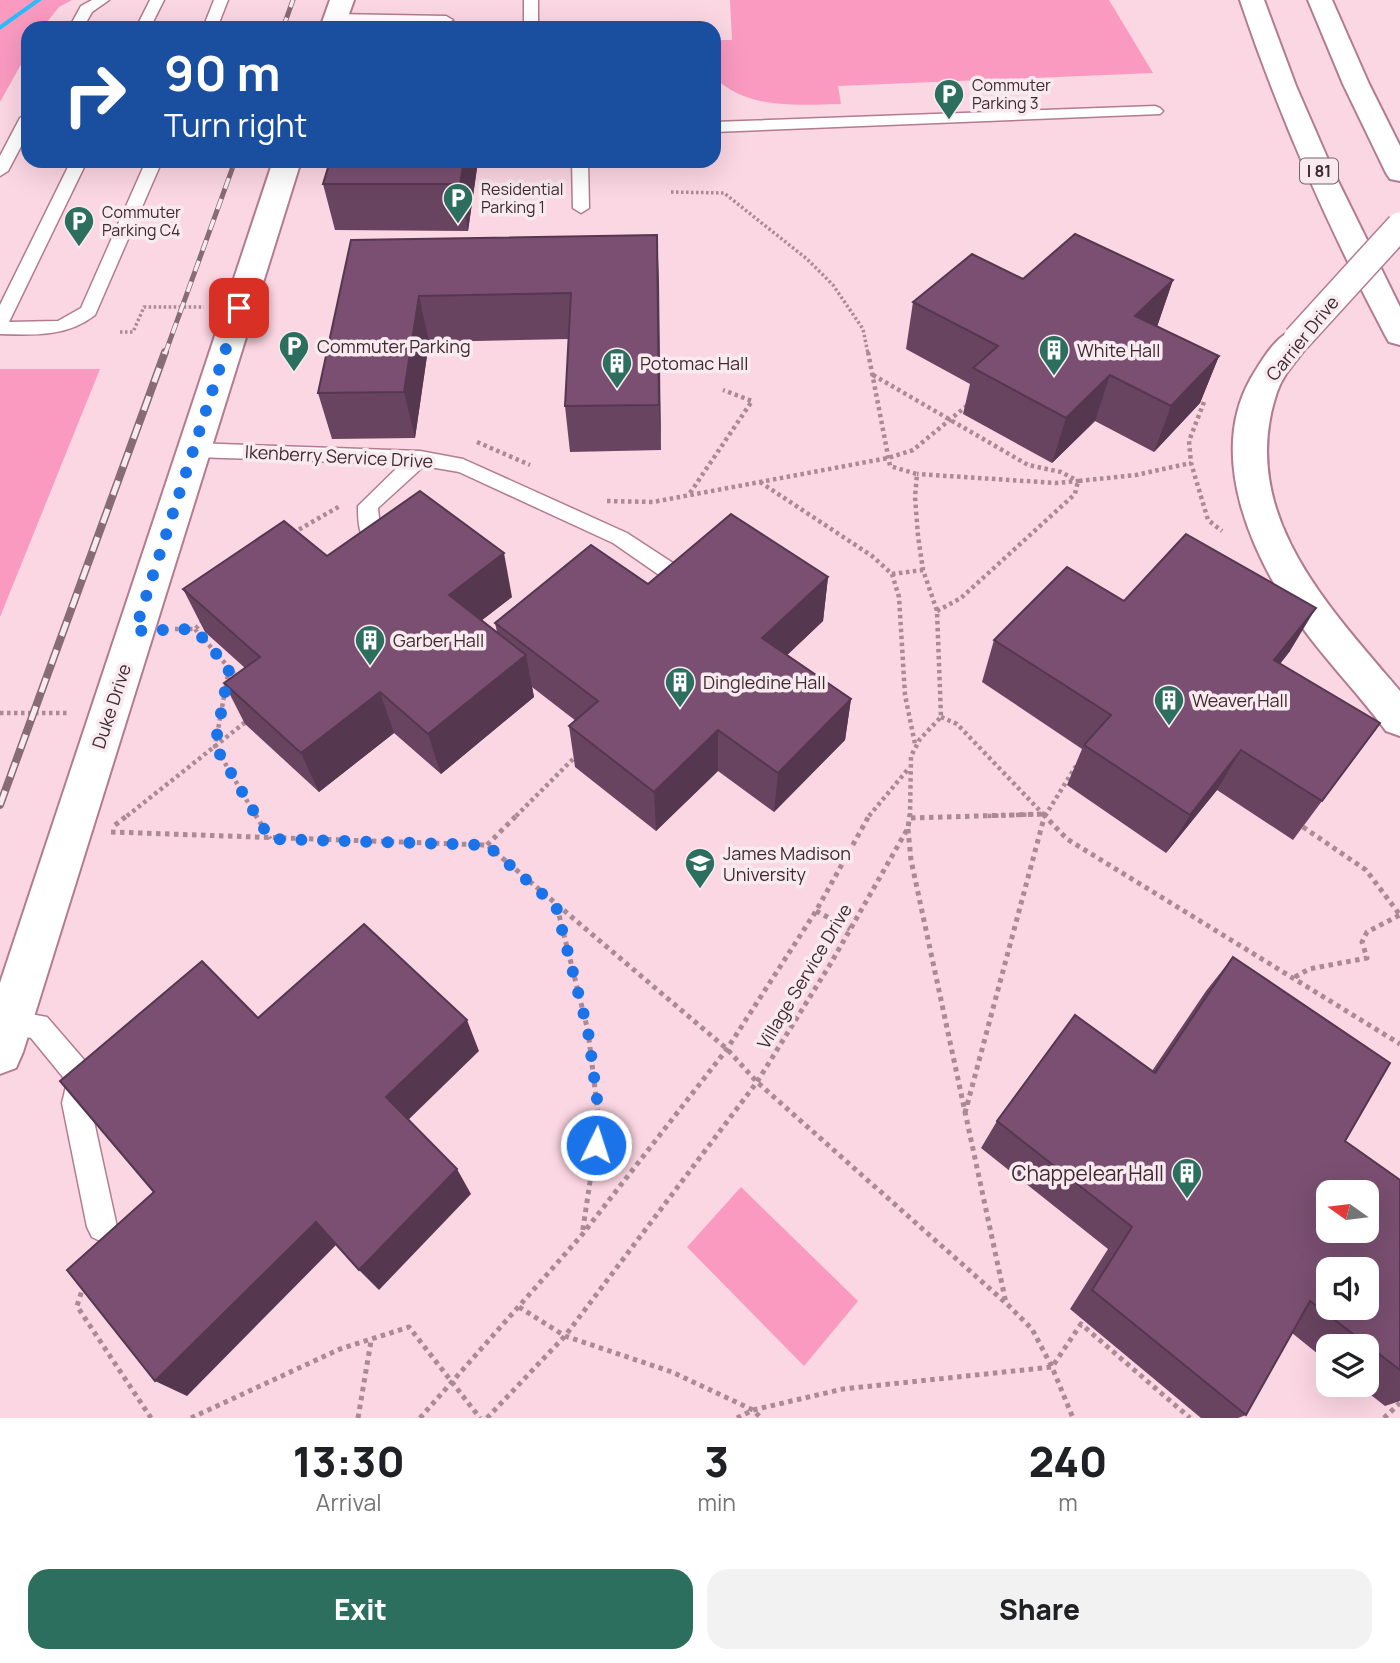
<!DOCTYPE html>
<html lang="en">
<head>
<meta charset="utf-8">
<style>
  :root { --surface:#fff; --page:#f2f2f2; --text:#202124; --muted:#757577; --accent:#2d6f5f }
  body { margin:0; font-family:Manrope,sans-serif; background:var(--page); color:var(--text); height:100vh; display:flex; flex-direction:column; font-size:26px; white-space:nowrap }
  * { box-sizing:border-box; margin:0 }
  p { font-size:23px; color:var(--muted) }
  .icon { flex:none; width:38px; height:38px; fill:none; stroke:currentColor; stroke-width:2; stroke-linecap:round; stroke-linejoin:round }
  .map { position:relative; height:1418px; overflow:hidden }
  .drawer { display:flex; flex-direction:column; background:var(--surface); flex:1 }
  .drawer>* { flex:none }
  .hud { position:absolute; left:21px; top:21px; width:700px; height:147px; border-radius:21px; box-shadow:0 7px 28px #0002; background:#1a4fa0; color:#fff; overflow:hidden }
  .needle { width:46px; rotate:284deg }
  .buttons { position:absolute; left:1316px; top:1180px; display:grid; gap:14px }
  .buttons a { display:grid; place-items:center; width:63px; height:63px; border-radius:14px; background:var(--surface); box-shadow:0 7px 28px #0002; font-size:35px }
  .pin { position:absolute; display:grid; place-items:center; width:60px; height:60px; color:#fff; margin:-30px; border-radius:14px; box-shadow:0 4px 10px #0006 }
  .me { position:absolute; width:77px; margin:-38px; rotate:4deg; stroke-linejoin:round; filter:drop-shadow(0 0 5px #0008) }
  .turn { display:flex; align-items:center; gap:24px; height:147px; padding:0 28px; font-size:32px }
  .turn .icon { width:91px; height:91px; stroke-width:2.5 }
  .turn b { display:block; font-size:49px; line-height:60px }
  .eta { display:flex; justify-content:space-evenly; align-items:center; height:119px; text-align:center }
  .eta b { font-size:42px; font-weight:800; line-height:49px }
  .cta { display:flex; gap:14px; margin-top:auto; padding:14px 28px }
  .cta a { flex:1; height:80px; border-radius:21px; background:var(--accent); color:#fff; font-size:28px; font-weight:800; line-height:80px; text-align:center }
  .cta a+a { background:var(--page); color:var(--text) }
  .map>svg:first-child { display:block }
</style>
</head>
<body>
<div class="map">
<svg width="1400" height="1418" viewBox="0 0 1400 1418">
  <rect width="100%" height="100%" fill="#fbd6e3"/>
  <path fill="#fa9ac0" d="M 0,0 L 72,0 L 59,7 L 42,28 L 28,28 L 28,52 L 0,102 Z
    M 730,0 L 1109,0 L 1153,73 L 838,86 L 841,104 C 798,105 747,110 714,77 L 714,40 L 732,40 Z
    M 0,369 L 100,369 L 0,617 Z
    M 741,1187 L 858,1301 L 804,1366 L 687,1247 Z"/>
  <g fill="none" stroke-linecap="round" stroke-linejoin="round">
    <path fill="#2dbafb" fill-rule="evenodd" d="M 35,0 L 42,0 L 0,30 L 0,25 Z"/>
    <g stroke="#b37b91" stroke-width="3">
      <path id="service" d="M 92,0 L 109,0 L 92,12 L 83,28 L 69,28 L 81,6 Z
        M 150,0 L 164,0 L 150,28 L 136,28 Z
        M 214,0 L 228,0 L 217,28 L 203,28 Z
        M 524,0 L 538,0 L 538,28 L 524,28 Z
        M 335,14 L 446,16 L 453,20 L 446,24 L 330,21 L 330,15 Z
        M 1155,106 L 1160,108 L 1163,111 L 1160,114 L 714,132 L 714,122 Z
        M 28,113 L 28,133 L 8,171 L 0,176 L 0,156 L 20,118 Z
        M 71,161 L 87,161 L 9,322 L 58,321 L 81,308 L 146,161 L 162,161 L 95,315 C 67,337 34,335 0,334 L 0,305 Z
        M 572,161 L 588,161 L 589,208 L 581,213 L 573,208 Z
        M 193,443 L 420,451 L 463,459 L 627,533 L 676,565 L 680,571 L 676,577 L 669,579 L 662,577 L 613,543 L 459,472 L 424,466 L 378,508 L 380,528 L 397,548 L 394,553 C 381,558 363,543 360,530 C 358,522 358,513 358,506 L 401,464 L 193,457 L 186,455 L 183,450 L 186,445 Z
        M 9,1010 L 47,1017 L 92,1069 L 96,1078 L 90,1103 L 117,1227 L 112,1237 L 102,1242 L 92,1237 L 87,1227 L 62,1103 L 67,1082 L 31,1038 L 0,1032 L 0,1014 Z"/>
    </g>
    <g stroke="#b37b91" stroke-width="4">
      <path id="minor" d="M 330,0 L 354,0 L 344,28 L 320,28 Z
        M 273,161 L 301,161 L 23,1052 L 16,1068 L 0,1074 L 0,983 Z"/>
    </g>
    <g stroke="#b37b91" stroke-width="4">
      <path id="tertiary" d="M 1297,329 L 1308,332 L 1312,339 C 1301,357 1284,371 1277,392 C 1236,513 1329,607 1400,691 L 1400,736 L 1386,731 C 1359,694 1326,661 1299,623 C 1253,557 1206,457 1251,378 C 1262,360 1276,334 1297,329 Z"/>
    </g>
    <g stroke="#b37b91" stroke-width="4">
      <path id="motorway" d="M 1240,0 L 1264,0 L 1296,86 L 1333,171 L 1400,307 L 1400,345 L 1389,342 L 1385,335 C 1328,227 1279,116 1240,0 Z
        M 1308,0 L 1332,0 L 1369,84 L 1400,146 L 1400,181 L 1390,179 L 1386,173 L 1343,84 Z"/>
    </g>
    <path stroke="#a98a95" stroke-width="3.5" stroke-dasharray="2.5 2.5" stroke-linecap="butt" d="M 671,192 L 724,193 L 807,259 L 833,285 L 863,329 L 868,354
      M 120,332 L 133,332 L 144,307 L 204,307"/>
    <path stroke="#a98a95" stroke-width="4.5" stroke-dasharray="3.5 3.5" stroke-linecap="butt" d="M 868,352 L 890,466 L 917,474 L 915,497 L 918,536 L 923,570 L 937,611 L 941,717 L 920,739 L 911,756 L 910,816
      M 873,375 L 1028,465 L 1061,472 L 1078,481 L 1056,483 L 917,474
      M 1204,402 L 1189,441 L 1191,463 L 1208,520 L 1222,531
      M 477,442 L 530,465
      M 760,482 L 872,556 L 892,574 L 899,597 L 905,695 L 915,744
      M 690,493 L 752,401 L 723,390
      M 607,501 L 653,502 L 888,458 L 913,450 L 969,404
      M 293,533 L 340,506
      M 892,574 L 923,570
      M 937,611 L 961,598 L 1075,494 L 1078,481 L 1136,475 L 1191,463
      M 175,629 L 195,629 L 204,620
      M 195,629 L 238,678
      M 229,669 L 215,746 L 256,816
      M 0,713 L 69,713
      M 941,717 L 957,724 L 1045,816
      M 127,816 L 248,720
      M 516,816 L 578,754
      M 869,816 L 909,768
      M 988,816 L 1044,814
      M 1045,816 L 1076,766"/>
    <path stroke="#a98a95" stroke-width="5" stroke-dasharray="4.5 4.5" stroke-linecap="butt" d="M 255,814 L 270,839
      M 1043,814 L 1067,839 L 1400,1044
      M 911,818 L 1044,814
      M 115,825 L 129,814
      M 1303,827 L 1366,870 L 1400,915
      M 908,829 L 911,860 L 1006,1303
      M 111,832 L 487,845 L 727,1049 L 757,1082 L 1006,1303 L 1032,1329 L 1052,1367 L 1073,1418
      M 487,845 L 518,814
      M 557,907 L 588,1031 L 599,1122 L 582,1235
      M 816,911 L 850,929
      M 1295,977 L 1309,969 L 1367,958 L 1362,942 L 1367,932 L 1400,915
      M 965,1113 L 1045,814
      M 84,1284 L 77,1306 L 151,1418
      M 519,1307 L 565,1336 L 672,1372 L 753,1410 L 761,1418
      M 191,1418 L 340,1349 L 409,1327 L 480,1418
      M 358,1418 L 371,1341
      M 420,1418 L 581,1236 L 727,1049 L 816,911 L 870,814
      M 487,1418 L 565,1336 L 757,1082 L 831,963 L 908,828 L 910,814
      M 737,1418 L 753,1410 L 843,1389 L 1052,1367 L 1081,1324 L 1190,1418
      M 1384,1418 L 1400,1403"/>
    <use href="#service" fill="#fff" fill-rule="evenodd"/>
    <use href="#minor" fill="#fff" fill-rule="evenodd"/>
    <use href="#tertiary" fill="#fff" fill-rule="evenodd"/>
    <use href="#motorway" fill="#fff" fill-rule="evenodd"/>
    <g stroke="#876b75" stroke-width="5">
      <path id="rail-far1" d="M 283,28 L 293,0
        M 165,354 L 235,161"/>
    </g>
    <g stroke="#876b75" stroke-width="8">
      <path id="rail" d="M 0,805 L 165,352"/>
    </g>
    <use href="#rail-far1" stroke="#f8ebef" stroke-width="3.5" stroke-dasharray="11" stroke-linecap="butt"/>
    <use href="#rail" stroke="#f8ebef" stroke-width="5" stroke-dasharray="15" stroke-linecap="butt"/>
    <g stroke="#b37b91" stroke-width="30" stroke-linecap="butt">
      <path id="tertiary-bridge" d="M 1297,339 L 1400,226"/>
    </g>
    <use href="#tertiary-bridge" stroke="#fff" stroke-width="27"/>
  </g>
  <path fill="#694461" d="M 478,161 L 468,231 L 335,230 L 323,184 Z
    M 657,235 L 661,450 L 570,452 L 565,406 L 569,339 L 429,342 L 415,438 L 332,439 L 318,393 L 351,240 Z
    M 1023,279 L 1173,280 L 1157,326 L 1219,356 L 1200,403 L 1154,452 L 1095,421 L 1052,463 L 963,414 L 970,384 L 906,349 L 913,302 Z
    M 327,556 L 512,597 L 482,620 L 497,632 L 495,623 L 648,584 L 828,577 L 823,621 L 787,655 L 851,699 L 845,740 L 774,812 L 718,771 L 656,831 L 575,767 L 569,726 L 576,721 L 532,687 L 534,697 L 441,774 L 394,733 L 319,792 L 245,724 L 224,683 L 245,668 L 205,632 L 183,589 Z
    M 1124,601 L 1290,651 L 1280,664 L 1380,723 L 1293,840 L 1217,790 L 1166,853 L 1067,785 L 1082,749 L 982,682 L 994,640 Z
    M 1233,957 L 1345,1141 L 1400,1180 L 1400,1401 L 1385,1406 L 1357,1384 L 1367,1384 L 1367,1346 L 1328,1346 L 1328,1362 L 1292,1333 L 1246,1415 L 1238,1418 L 1201,1418 L 1070,1309 L 1108,1249 L 981,1148 L 997,1121 L 1152,1071 L 1206,991 Z"/>
  <path fill="#55374f" d="M 464,161 L 478,161 L 468,231 L 460,184 Z
    M 657,235 L 659,281 L 661,450 L 659,405 Z
    M 1173,280 L 1157,327 L 1135,316 Z
    M 419,296 L 429,342 L 415,438 L 404,392 Z
    M 1219,356 L 1200,403 L 1154,452 L 1171,406 Z
    M 1110,375 L 1095,421 L 1052,463 L 1066,418 Z
    M 504,553 L 512,597 L 459,638 L 449,595 Z
    M 828,577 L 823,621 L 760,681 L 762,638 Z
    M 1316,608 L 1290,651 L 1249,702 L 1274,660 Z
    M 526,655 L 534,697 L 441,774 L 428,734 Z
    M 380,692 L 394,733 L 319,792 L 301,753 Z
    M 851,699 L 845,740 L 774,812 L 778,773 Z
    M 718,730 L 718,771 L 656,831 L 654,792 Z
    M 1241,750 L 1217,790 L 1166,853 L 1190,815 Z
    M 467,1020 L 479,1051 L 403,1125 L 386,1097 Z
    M 457,1169 L 471,1194 L 379,1290 L 359,1270 Z
    M 316,1222 L 337,1244 L 187,1396 L 155,1381 Z"/>
  <path fill="#7a4f71" stroke="#55374f" stroke-width="2" fill-rule="evenodd" d="M 330,161 L 464,161 L 460,184 L 323,184 Z
    M 1075,234 L 1173,280 L 1135,316 L 1219,356 L 1171,406 L 1110,375 L 1066,418 L 973,368 L 998,346 L 913,302 L 972,254 L 1023,279 Z
    M 657,235 L 659,405 L 565,406 L 571,293 L 419,296 L 404,392 L 318,393 L 351,240 Z
    M 420,491 L 504,553 L 449,595 L 526,655 L 428,734 L 380,692 L 301,753 L 224,683 L 260,657 L 183,589 L 284,521 L 327,556 Z
    M 731,514 L 828,577 L 762,638 L 851,699 L 778,773 L 718,730 L 654,792 L 569,726 L 598,701 L 495,623 L 591,545 L 648,584 Z
    M 1186,534 L 1316,608 L 1274,660 L 1380,723 L 1322,801 L 1241,750 L 1190,815 L 1084,745 L 1111,715 L 994,640 L 1067,567 L 1124,601 Z
    M 364,924 L 467,1020 L 386,1097 L 457,1169 L 359,1270 L 316,1222 L 155,1381 L 67,1270 L 154,1192 L 60,1081 L 202,961 L 258,1018 Z
    M 1233,957 L 1390,1063 L 1345,1141 L 1400,1180 L 1400,1370 L 1310,1301 L 1246,1415 L 1092,1290 L 1132,1227 L 997,1121 L 1075,1015 L 1155,1073 ZM 1328,1192 L 1367,1192 L 1367,1230 L 1328,1230 ZM 1328,1269 L 1367,1269 L 1367,1307 L 1328,1307 Z"/>
  <g fill="none" stroke-linecap="round" stroke-linejoin="round">
    <path stroke="#1a73e8" stroke-width="12" stroke-dasharray="0 21.6" d="M 239,308 L 135,631 L 195,629 L 229,669 L 215,746 L 270,839 L 487,845 L 556,906 L 588,1031 L 600,1122 L 596,1145"/>
  </g>
  <defs>
    <g id="parking-pin" transform="scale(1.575)"><path d="M0 17L-7.5 6A9.5 9.5 0 1 1 7.5 6Z" fill="#2d6f5f" stroke="#f8ebef"/><path d="M-3.5-5.5H1a3.5 3.5 0 0 1 0 7H-1V5.5H-3.5ZM-1-3.4V-.6H.8a1.4 1.4 0 0 0 0-2.8Z" fill="#fff"/></g>
    <g id="building-pin" transform="scale(1.575)"><path d="M0 17L-7.5 6A9.5 9.5 0 1 1 7.5 6Z" fill="#2d6f5f" stroke="#f8ebef"/><path d="M-4-6H4V6H1V3H-1V6H-4ZM-2.5-4.3h1.7v1.8h-1.7ZM.8-4.3h1.7v1.8H.8ZM-2.5-1h1.7V.8h-1.7ZM.8-1h1.7V.8H.8Z" fill="#fff"/></g>
    <g id="university-pin" transform="scale(1.575)"><path d="M0 17L-7.5 6A9.5 9.5 0 1 1 7.5 6Z" fill="#2d6f5f" stroke="#f8ebef"/><path d="M0-5L7-2L0 1L-7-2ZM-4 1L0 2.5L4 1V4Q0 6-4 4Z" fill="#fff"/></g>
  </defs>
  <g fill-rule="evenodd">
    <use href="#parking-pin" x="949" y="94"/>
    <use href="#parking-pin" x="458" y="198"/>
    <use href="#parking-pin" x="79" y="221"/>
    <use href="#parking-pin" x="294" y="346"/>
    <use href="#building-pin" x="1054" y="350"/>
    <use href="#building-pin" x="617" y="363"/>
    <use href="#building-pin" x="370" y="640"/>
    <use href="#building-pin" x="680" y="682"/>
    <use href="#building-pin" x="1169" y="700"/>
    <use href="#university-pin" x="700" y="863"/>
    <use href="#building-pin" x="1187" y="1173"/>
  </g>
  <g text-anchor="middle" dominant-baseline="central" stroke-width="7" stroke-linejoin="round" paint-order="stroke">
    <g font-size="16" fill="#402932" stroke="#f8ebef" text-anchor="start">
      <text x="972" y="85">Commuter<tspan x="972" dy="18">Parking 3</tspan></text>
      <text x="481" y="189">Residential<tspan x="481" dy="18">Parking 1</tspan></text>
      <text x="102" y="212">Commuter<tspan x="102" dy="18">Parking C4</tspan></text>
    </g>
    <rect fill="#f8ebef" stroke="#77636b" stroke-width="2" x="1300" y="158.5" width="38" height="25" rx="5"/>
    <g font-size="16" font-weight="bold" fill="#402932">
      <text x="1319" y="171">I 81</text>
    </g>
    <g font-size="18" fill="#402932" stroke="#f8ebef">
      <text transform="translate(1302 338) rotate(-51)">Carrier Drive</text>
      <text transform="translate(339 456) rotate(3)">Ikenberry Service Drive</text>
      <text transform="translate(111 706) rotate(-72)">Duke Drive</text>
      <text transform="translate(804 976) rotate(-59)">Village Service Drive</text>
    </g>
    <g font-size="18" fill="#402932" stroke="#f8ebef" text-anchor="start">
      <text x="317" y="346">Commuter Parking</text>
      <text x="1077" y="350">White Hall</text>
      <text x="640" y="363">Potomac Hall</text>
      <text x="393" y="640">Garber Hall</text>
      <text x="703" y="682">Dingledine Hall</text>
      <text x="1192" y="700">Weaver Hall</text>
      <text x="723" y="853">James Madison<tspan x="723" dy="21">University</tspan></text>
    </g>
    <g font-size="21" fill="#402932" stroke="#f8ebef" text-anchor="end">
      <text x="1164" y="1173">Chappelear Hall</text>
    </g>
  </g>
</svg>
<div class="buttons">
<a><svg class="needle" viewBox="-14 -14 28 28"><path d="M0-13l5 13h-10z" fill="#e53935"/><path d="M0 13l5-13h-10z" fill="#757577"/></svg></a>
<a><svg class="icon" aria-label="sound" viewBox="0 0 24 24"><path d="M4 9h4l5-4v14l-5-4H4zM17 9q2 3 0 6"/></svg></a>
<a><svg class="icon" aria-label="layers" viewBox="0 0 24 24"><path d="M12 4l9 5-9 5-9-5zM3 14l9 5 9-5"/></svg></a>
</div>
<div class="pin" style="left:239px;top:308px;background:#d93025"><svg class="icon" aria-label="arrive" viewBox="0 0 24 24"><path d="M6 21V4h12l-3 4 3 4H6"/></svg></div>
<svg class="me" style="left:596px;top:1145px" viewBox="-20 -20 40 40"><circle r="17" fill="#1a73e8" stroke="#fff" stroke-width="3"/><path d="M0-11L8 9 0 5-8 9z" fill="#fff"/></svg>
<div class="hud">
<div class="turn"><svg class="icon" aria-label="right" viewBox="0 0 24 24"><path d="M7 20v-9h11M14 6l5 5-5 5"/></svg><div><b>90 m</b>Turn right</div></div>
</div>
</div>
<section class="drawer">
<div class="eta">
<div><b>13:30</b><p>Arrival</p></div>
<div><b>3</b><p>min</p></div>
<div><b>240</b><p>m</p></div>
</div>
<div class="cta"><a>Exit</a><a>Share</a></div>
</section>
</body>
</html>
